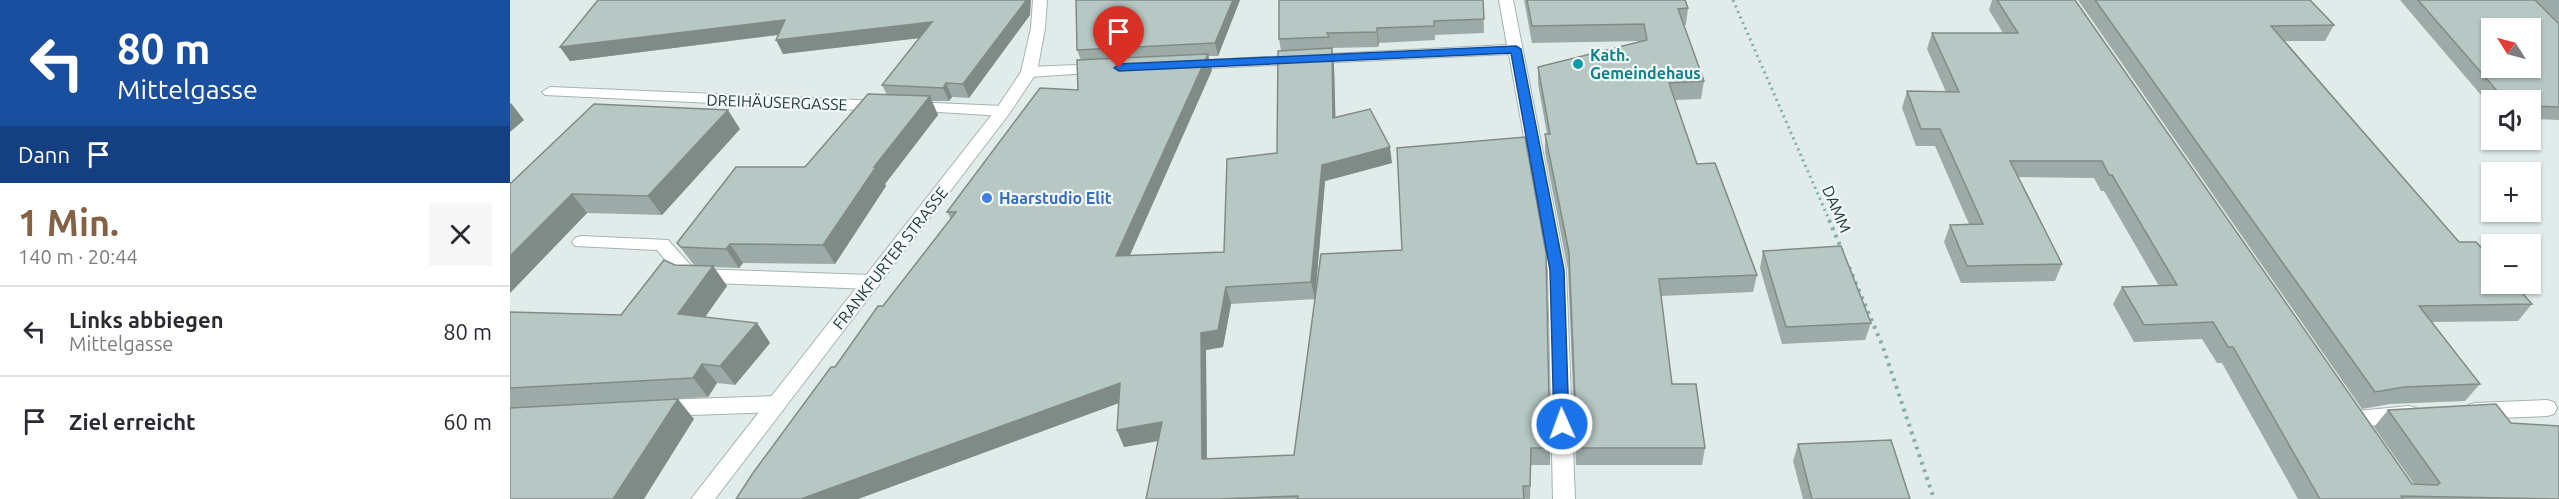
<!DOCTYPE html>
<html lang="de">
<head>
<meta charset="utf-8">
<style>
  :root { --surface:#fff; --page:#f7f7f7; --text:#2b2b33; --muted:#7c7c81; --line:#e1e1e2; --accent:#856145 }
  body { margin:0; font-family:Ubuntu,sans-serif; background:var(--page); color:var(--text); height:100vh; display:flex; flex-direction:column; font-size:22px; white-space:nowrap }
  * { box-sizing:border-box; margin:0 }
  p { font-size:20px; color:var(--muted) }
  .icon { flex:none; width:33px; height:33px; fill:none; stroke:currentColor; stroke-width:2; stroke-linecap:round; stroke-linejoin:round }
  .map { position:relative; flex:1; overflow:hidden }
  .sheet { display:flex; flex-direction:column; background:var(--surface); width:510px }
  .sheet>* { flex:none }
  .top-card { background:#1a4fa0; color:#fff; overflow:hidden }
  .needle { width:39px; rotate:306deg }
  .controls { position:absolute; left:1971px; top:18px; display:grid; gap:12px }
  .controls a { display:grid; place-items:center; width:60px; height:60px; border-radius:0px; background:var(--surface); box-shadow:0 2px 4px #0004; font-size:30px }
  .pin { position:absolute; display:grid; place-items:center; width:51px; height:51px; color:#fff; margin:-62px -26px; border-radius:50% 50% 50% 0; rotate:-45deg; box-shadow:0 0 6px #0007 }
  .pin .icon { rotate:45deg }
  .me { position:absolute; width:66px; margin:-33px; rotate:358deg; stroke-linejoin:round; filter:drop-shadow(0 0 4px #0008) }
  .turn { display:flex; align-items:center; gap:21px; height:126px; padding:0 18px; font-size:27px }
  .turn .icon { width:78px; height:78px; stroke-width:2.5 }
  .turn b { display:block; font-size:42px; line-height:51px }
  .then { display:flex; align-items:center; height:57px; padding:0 18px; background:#0003; gap:12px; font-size:22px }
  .round { display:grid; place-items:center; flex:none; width:63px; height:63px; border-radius:0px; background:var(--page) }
  .headline { display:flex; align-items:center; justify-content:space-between; height:102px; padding:0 18px }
  h1 { font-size:36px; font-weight:600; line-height:45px; color:var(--accent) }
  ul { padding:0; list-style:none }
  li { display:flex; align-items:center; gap:18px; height:90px; padding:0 18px; border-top:2px solid var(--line) }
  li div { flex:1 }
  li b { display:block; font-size:22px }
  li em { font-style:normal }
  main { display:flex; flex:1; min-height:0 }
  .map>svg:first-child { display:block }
</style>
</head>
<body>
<main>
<section class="sheet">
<div class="top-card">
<div class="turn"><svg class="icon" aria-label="left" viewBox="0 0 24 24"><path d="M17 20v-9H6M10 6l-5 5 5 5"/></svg><div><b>80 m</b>Mittelgasse</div></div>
<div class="then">Dann<svg class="icon" aria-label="arrive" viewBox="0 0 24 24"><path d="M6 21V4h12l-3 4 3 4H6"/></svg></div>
</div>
<div class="headline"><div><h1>1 Min.</h1><p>140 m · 20:44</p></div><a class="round"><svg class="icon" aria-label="close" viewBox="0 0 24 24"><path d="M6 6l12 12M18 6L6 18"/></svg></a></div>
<ul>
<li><svg class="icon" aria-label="left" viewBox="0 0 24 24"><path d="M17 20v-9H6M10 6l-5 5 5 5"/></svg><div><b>Links abbiegen</b><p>Mittelgasse</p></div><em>80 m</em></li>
<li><svg class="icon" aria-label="arrive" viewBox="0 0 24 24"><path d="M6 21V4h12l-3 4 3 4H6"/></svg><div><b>Ziel erreicht</b></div><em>60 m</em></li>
</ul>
</section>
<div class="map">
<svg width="2049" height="499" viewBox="0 0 2049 499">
  <rect width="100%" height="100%" fill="#e1ecea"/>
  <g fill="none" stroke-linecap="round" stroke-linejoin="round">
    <g stroke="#a4b4b2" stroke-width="2">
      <path id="service" d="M 71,236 L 158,240 L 184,269 L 361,275 L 368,277 L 370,282 L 368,287 L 361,289 L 179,282 L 172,280 L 147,250 L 65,246 L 62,242 L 65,238 Z
        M 266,396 L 273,398 L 276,404 L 273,410 L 266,412 L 151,416 L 144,414 L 141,408 L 144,402 L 151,400 Z
        M 2037,400 L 2044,402 L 2047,408 L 2044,414 L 2037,416 L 1965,419 L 1958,417 L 1955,411 L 1958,405 L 1965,403 Z
        M 1899,406 L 1906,408 L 1909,414 L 1906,420 L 1899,422 L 1847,427 L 1840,425 L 1837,419 L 1840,413 L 1847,411 Z"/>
    </g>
    <g stroke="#a4b4b2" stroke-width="2">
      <path id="minor" d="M 989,0 L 1003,0 L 1056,270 L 1065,499 L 1043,499 L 1038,270 L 999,54 L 678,69 L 671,65 L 678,61 L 997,45 Z
        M 590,64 L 598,69 L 595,72 L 519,77 L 511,72 L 519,67 Z
        M 40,87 L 371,101 L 379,106 L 371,111 L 35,95 L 32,92 Z
        M 402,102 L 493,106 L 501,111 L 493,116 L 396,110 L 394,107 L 396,104 Z"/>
    </g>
    <g stroke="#a4b4b2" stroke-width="2">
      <path id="tertiary" d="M 523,0 L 537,0 L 535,28 L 527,72 L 499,114 L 205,499 L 181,499 L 487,108 L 511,72 L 521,28 Z"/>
    </g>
    <path stroke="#82afac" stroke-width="3" stroke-dasharray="2 4" stroke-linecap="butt" d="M 1223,0 L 1320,222"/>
    <path stroke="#82afac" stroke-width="4" stroke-dasharray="3 5" stroke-linecap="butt" d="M 1319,220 L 1332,250
      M 1339,267 L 1373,347 L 1424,499"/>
    <use href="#service" fill="#fff" fill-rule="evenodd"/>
    <use href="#minor" fill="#fff" fill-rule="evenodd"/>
    <use href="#tertiary" fill="#fff" fill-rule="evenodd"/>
  </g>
  <path fill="#9daba8" d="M 566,0 L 730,0 L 708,56 L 698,56 L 702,70 L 620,255 L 714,252 L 767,153 L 771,51 L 769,39 L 973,0 L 974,33 L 925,35 L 925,40 L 869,43 L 868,47 L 820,48 L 822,48 L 824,65 L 825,118 L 882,163 L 815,181 L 805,299 L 721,304 L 713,347 L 696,350 L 697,459 L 784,455 L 811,254 L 1040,448 L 1040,465 L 1021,465 L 1020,499 L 636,499 L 648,441 L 614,447 L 607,430 L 609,403 L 348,499 L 226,499 L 325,367 L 441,219 L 437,212 L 568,90 L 571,60 L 567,50 Z
    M 1014,0 L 1175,0 L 1178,8 L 1176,25 L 1174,25 L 1194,81 L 1191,99 L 1165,100 L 1187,164 L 1247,275 L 1243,292 L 1151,296 L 1162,384 L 1195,448 L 1192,465 L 1066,465 L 1058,270 L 1035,152 L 1035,134 L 1037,134 L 1028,84 L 1028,67 L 1131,41 L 1022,43 Z
    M 1482,0 L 1565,0 L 1902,484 L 1904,484 L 1864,427 L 1878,410 L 2049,499 L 1788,499 L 1712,363 L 1707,363 L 1692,339 L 1624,342 L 1603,304 L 1612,287 L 1649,286 L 1594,191 L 1591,191 L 1584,178 L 1508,177 L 1552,264 L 1545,281 L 1451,283 L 1434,242 L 1440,225 L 1459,224 L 1425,146 L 1406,146 L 1392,108 L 1397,91 L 1436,92 L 1417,49 L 1422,33 L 1493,33 L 1479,10 Z
    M 1568,0 L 1800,0 L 1824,25 L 1815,41 L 1775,41 L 1949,242 L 2022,304 L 2008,321 L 1922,322 L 1970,384 L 1955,401 L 1880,404 L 1852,409 Z
    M 1890,0 L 2025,0 L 2049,24 L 2049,120 L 2020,119 L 2020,100 L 1982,100 L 1982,108 Z
    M 2025,0 L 2049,0 L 2049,23 Z
    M 520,15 L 459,98 L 442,97 L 439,101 L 421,101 L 428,115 L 375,184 L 376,186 L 325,264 L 233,263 L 229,268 L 204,267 L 217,286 L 195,317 L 247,323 L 260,343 L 225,385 L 207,383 L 198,397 L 100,403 L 184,419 L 0,499 L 0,312 L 111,315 L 165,265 L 184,265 L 167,243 L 295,167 L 377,95 L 372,85 L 410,38 L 273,54 L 268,35 L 60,61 L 50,47 Z
    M 230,129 L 152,215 L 77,213 L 0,293 L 0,184 Z
    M 1253,251 L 1361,323 L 1355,340 L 1272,344 L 1250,268 Z
    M 1288,444 L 1400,499 L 1293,499 L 1283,461 Z"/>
  <path fill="#808b88" d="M 515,0 L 521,0 L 520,15 L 459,98 L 453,84 Z
    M 723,0 L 730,0 L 708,56 L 705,43 Z
    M 275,20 L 282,33 L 60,61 L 50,47 Z
    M 422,22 L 427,36 L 273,54 L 266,40 Z
    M 867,28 L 869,43 L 868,47 L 867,32 Z
    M 822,48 L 824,65 L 826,135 L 823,118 Z
    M 698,54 L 702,70 L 612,273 L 606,256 Z
    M 436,83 L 442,97 L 439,101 L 433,88 Z
    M 420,96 L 428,115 L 375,184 L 376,186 L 325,264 L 313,245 L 364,167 Z
    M 1,103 L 14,120 L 0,132 L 0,104 Z
    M 218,110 L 230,129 L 152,215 L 138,196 Z
    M 880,147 L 882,163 L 815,181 L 805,299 L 801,282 L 812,165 Z
    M 62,194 L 77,213 L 0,293 L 0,256 Z
    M 220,244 L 233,263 L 229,268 L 216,249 Z
    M 203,266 L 217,286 L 183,334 L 168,314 Z
    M 716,287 L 721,304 L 713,347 L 696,350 L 697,475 L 692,459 L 691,333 Z
    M 247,323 L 260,343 L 225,385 L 210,366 Z
    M 192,364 L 207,383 L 198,397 L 183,378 Z
    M 610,383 L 617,400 L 348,499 L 291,499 Z
    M 168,399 L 184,419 L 134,499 L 103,499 Z
    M 652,422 L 659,439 L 614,447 L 607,430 Z"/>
  <path fill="#b7c7c3" stroke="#808b88" stroke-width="1.5" fill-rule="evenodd" d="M 88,0 L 515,0 L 515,2 L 453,84 L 436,83 L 433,88 L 372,85 L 422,22 L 266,40 L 275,20 L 50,47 Z
    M 566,0 L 723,0 L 705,43 L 567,50 Z
    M 769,0 L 973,0 L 974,19 L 924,21 L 924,26 L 867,28 L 867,32 L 817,33 L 819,37 L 769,39 Z
    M 1017,0 L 1175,0 L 1178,8 L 1168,9 L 1194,81 L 1159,83 L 1187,164 L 1205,163 L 1247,275 L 1149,279 L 1162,384 L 1186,384 L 1195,448 L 1067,448 L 1059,252 L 1035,134 L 1040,134 L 1028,67 L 1137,40 L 1134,24 L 1022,26 Z
    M 1487,0 L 1565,0 L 1902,484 L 1927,485 L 1930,483 L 1878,410 L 1986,404 L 2001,423 L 2049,426 L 2049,499 L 1891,496 L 1893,499 L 1810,499 L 1723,347 L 1718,347 L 1703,322 L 1634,325 L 1612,287 L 1667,285 L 1602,175 L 1599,175 L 1592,161 L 1500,161 L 1552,264 L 1457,266 L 1440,225 L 1473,224 L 1430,129 L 1411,129 L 1397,91 L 1449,92 L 1422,33 L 1508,33 Z
    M 1585,0 L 1800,0 L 1824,25 L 1761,26 L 1949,242 L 1966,242 L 1982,259 L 1982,284 L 2004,284 L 2022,304 L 1909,306 L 1970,384 L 1894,387 L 1865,392 Z
    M 1908,0 L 2025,0 L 2049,24 L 2049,107 L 2020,106 L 2020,100 L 1995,100 ZM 1982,28 L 2020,28 L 2020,68 L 1982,68 Z
    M 822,48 L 823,118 L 860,109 L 880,147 L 812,165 L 801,282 L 716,287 L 708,330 L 691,333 L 692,459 L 784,455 L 811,254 L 892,250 L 887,148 L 1015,137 L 1036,253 L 1040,448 L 1021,448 L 1020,486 L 1013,486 L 1014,499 L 788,499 L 788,496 L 709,499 L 636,499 L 652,422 L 607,430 L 610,383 L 291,499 L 226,499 L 243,473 L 321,367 L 325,367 L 368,306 L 373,306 L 446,212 L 437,212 L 530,88 L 568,90 L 567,60 L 698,54 L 606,256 L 714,252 L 717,159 L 767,153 L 768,51 Z
    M 358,94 L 420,96 L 364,167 L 366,167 L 313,245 L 220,244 L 216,249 L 171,247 L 167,243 L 226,167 L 295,167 Z
    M 84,104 L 218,110 L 138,196 L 62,194 L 0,256 L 0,184 Z
    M 1331,246 L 1361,323 L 1276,327 L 1253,251 Z
    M 154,260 L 165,265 L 203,266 L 168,314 L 247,323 L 210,366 L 192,364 L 183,378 L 0,388 L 0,312 L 111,315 Z
    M 168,399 L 103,499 L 0,499 L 0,408 Z
    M 1381,440 L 1400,499 L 1302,499 L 1288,444 Z"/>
  <path fill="#1a73e8" stroke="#114b97" stroke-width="1.5" d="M 1006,46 L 1011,49 L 1054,270 L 1059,424 L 1057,429 L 1052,431 L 1046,429 L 1044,424 L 1040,270 L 1001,53 L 609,71 L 604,68 L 609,64 Z"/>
  <circle fill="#0f9aa8" stroke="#f2f8f7" stroke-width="2" cx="1068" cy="64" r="6"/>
  <circle fill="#3f7fe0" stroke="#f2f8f7" stroke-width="2" cx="477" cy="198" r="6"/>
  <g text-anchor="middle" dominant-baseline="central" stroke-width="4.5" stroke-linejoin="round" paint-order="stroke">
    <g font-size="16" font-weight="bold" fill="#0d838f" stroke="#f2f8f7" text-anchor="start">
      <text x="1080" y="55">Kath.<tspan x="1080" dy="18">Gemeindehaus</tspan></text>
    </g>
    <g font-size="16" fill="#223d3c" stroke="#f2f8f7">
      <text transform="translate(267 102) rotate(2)">DREIHÄUSERGASSE</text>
      <text transform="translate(1327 209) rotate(67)">DAMM</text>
      <text transform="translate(380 258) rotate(-52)">FRANKFURTER STRASSE</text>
    </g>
    <g font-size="16" font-weight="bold" fill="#366cbe" stroke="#f2f8f7" text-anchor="start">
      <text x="489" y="198">Haarstudio Elit</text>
    </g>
  </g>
</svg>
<div class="controls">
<a><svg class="needle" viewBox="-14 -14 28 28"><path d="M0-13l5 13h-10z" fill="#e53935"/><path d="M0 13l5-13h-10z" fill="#7c7c81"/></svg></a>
<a><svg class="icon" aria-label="sound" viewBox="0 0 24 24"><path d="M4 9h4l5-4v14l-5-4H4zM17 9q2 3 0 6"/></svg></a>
<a>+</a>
<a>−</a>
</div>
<div class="pin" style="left:609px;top:68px;background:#d93025"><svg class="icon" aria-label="arrive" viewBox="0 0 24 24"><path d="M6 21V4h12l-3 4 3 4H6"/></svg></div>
<svg class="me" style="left:1052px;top:424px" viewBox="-20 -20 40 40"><circle r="17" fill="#1a73e8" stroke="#fff" stroke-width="3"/><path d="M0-11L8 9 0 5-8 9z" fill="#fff"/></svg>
</div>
</main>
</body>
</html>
